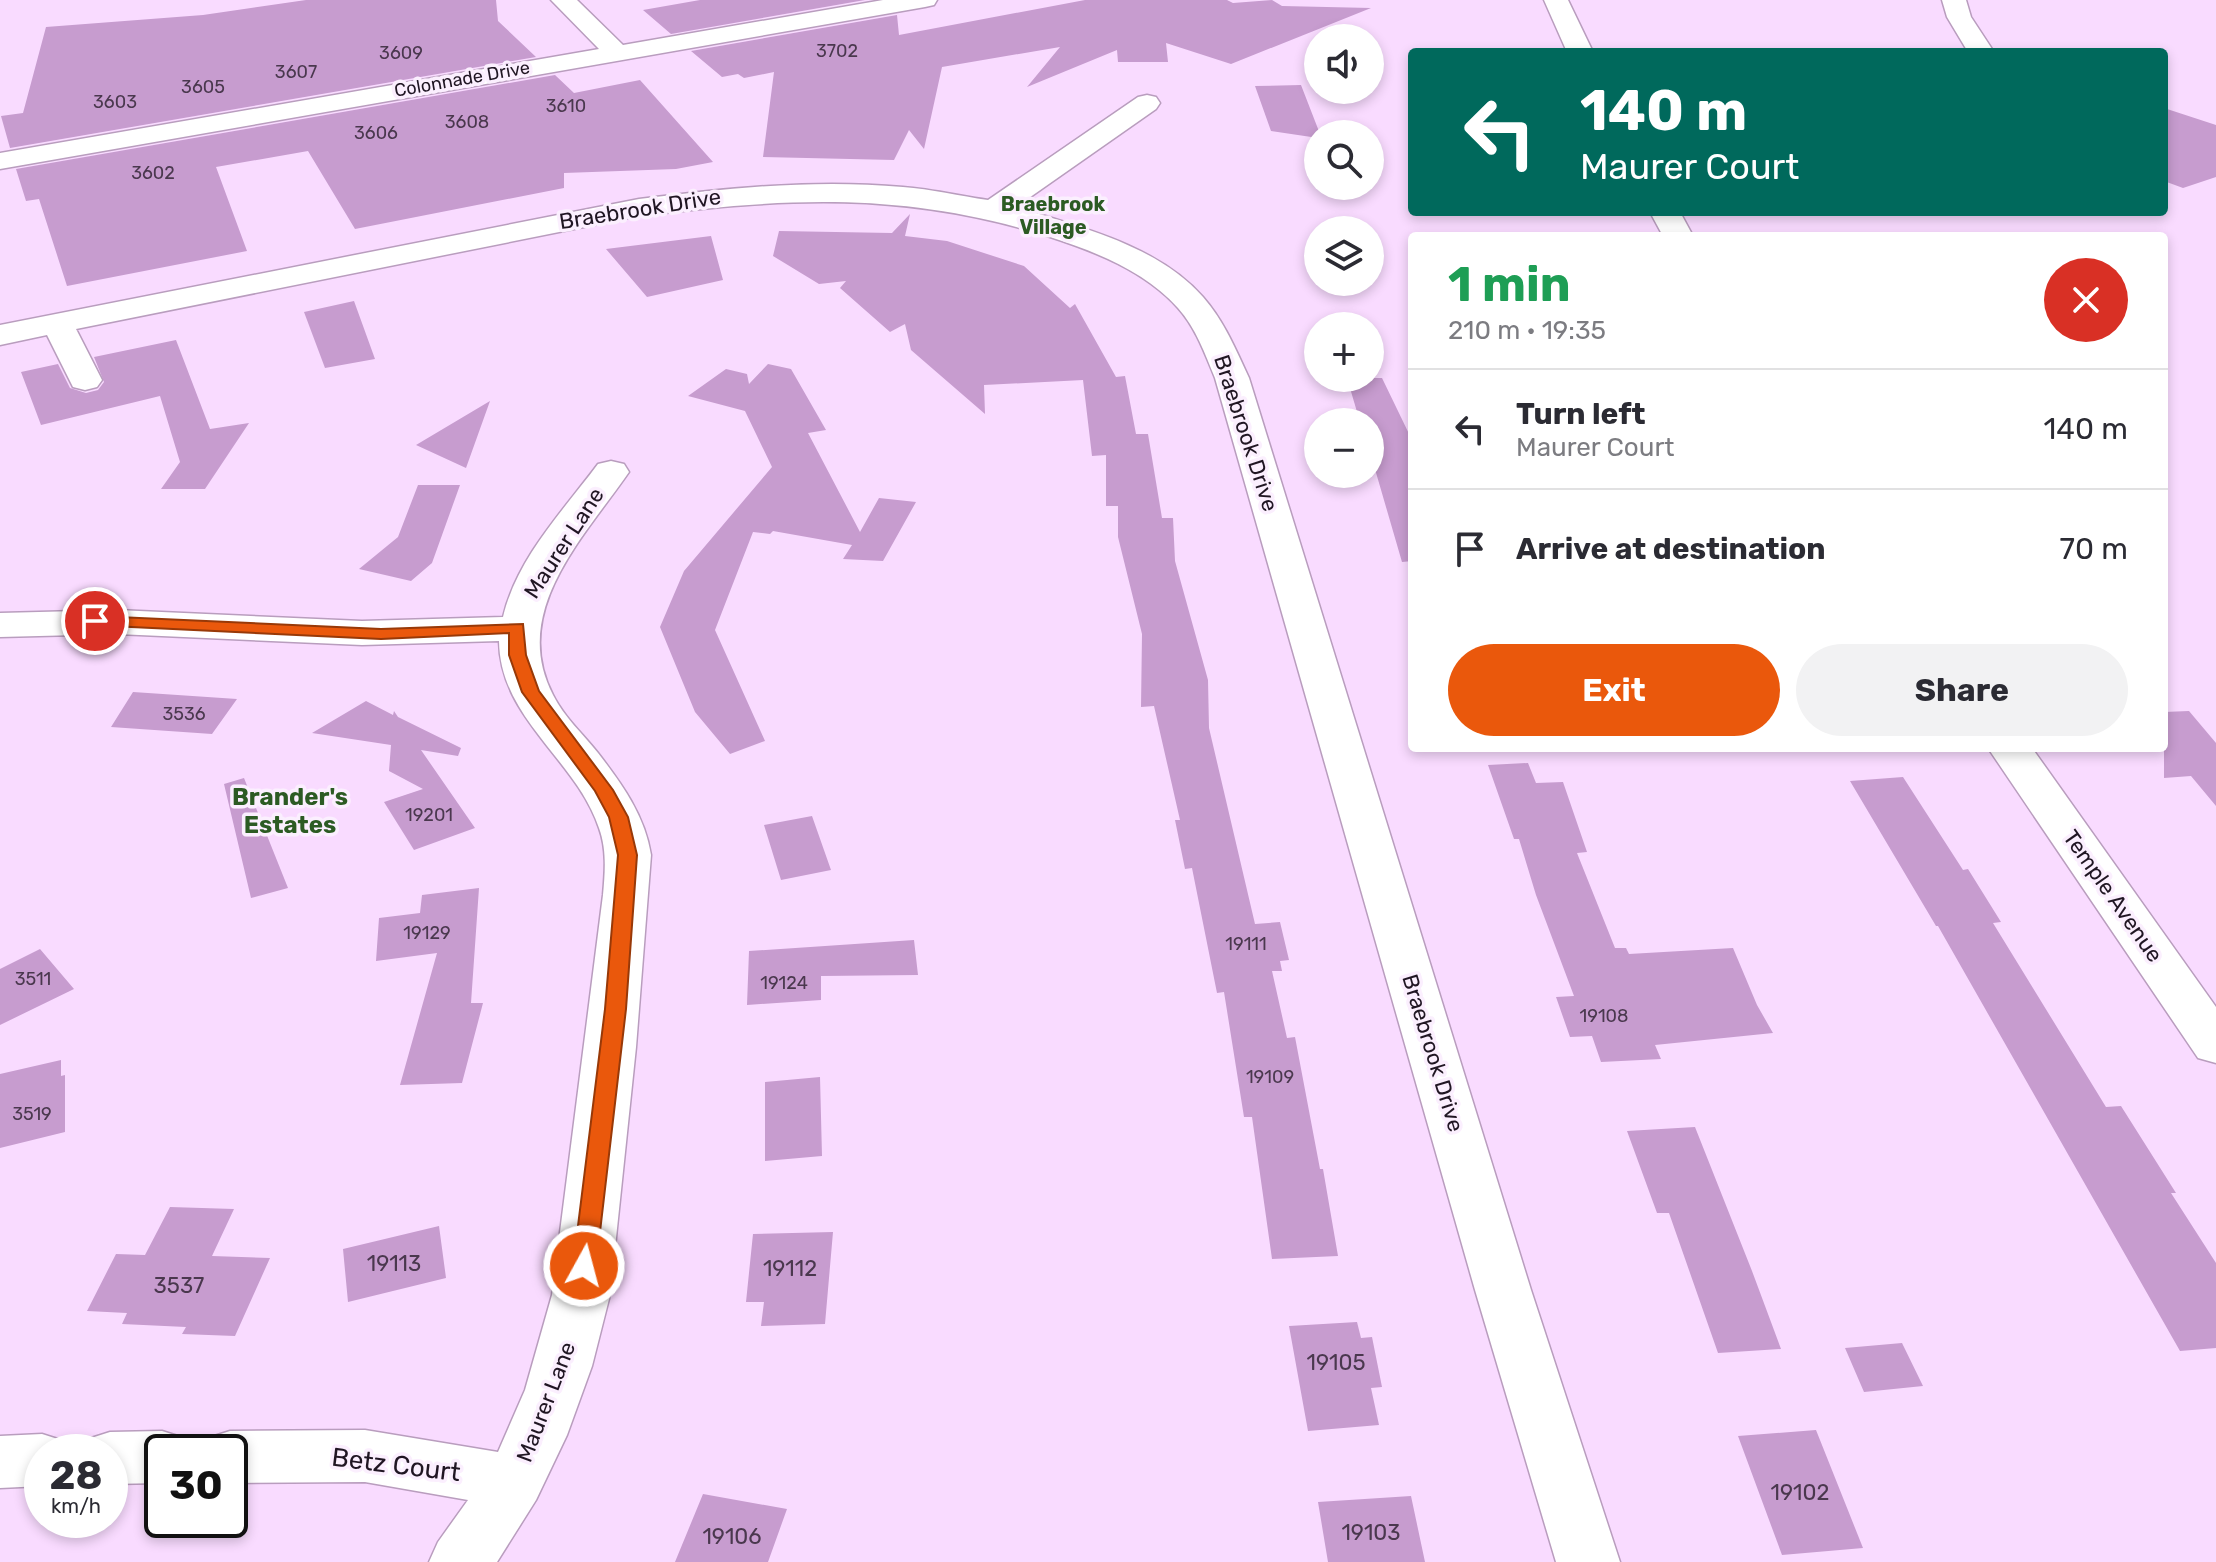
<!DOCTYPE html>
<html lang="en">
<head>
<meta charset="utf-8">
<style>
  :root { --surface:#fff; --page:#f2f2f3; --text:#2b2b33; --muted:#7c7c81; --line:#e1e1e2; --accent:#ea580c }
  body { margin:0; font-family:Rubik,sans-serif; background:var(--page); color:var(--text); height:100vh; display:flex; flex-direction:column; font-size:30px; white-space:nowrap }
  * { box-sizing:border-box; margin:0 }
  p { font-size:26px; color:var(--muted) }
  .icon { flex:none; width:44px; height:44px; fill:none; stroke:currentColor; stroke-width:2; stroke-linecap:round; stroke-linejoin:round }
  .map { position:relative; flex:1; overflow:hidden }
  .panel { position:absolute; left:1408px; top:232px; width:760px; height:520px; display:flex; flex-direction:column; background:var(--surface); border-radius:8px; box-shadow:0 4px 12px #0003 }
  .panel>* { flex:none }
  .banner { position:absolute; left:1408px; top:48px; width:760px; height:168px; border-radius:8px; box-shadow:0 4px 12px #0003; background:#00695c; color:#fff; overflow:hidden }
  .fabs { position:absolute; left:1304px; top:24px; display:grid; gap:16px }
  .fabs a { display:grid; place-items:center; width:80px; height:80px; border-radius:50%; background:var(--surface); box-shadow:0 4px 12px #0003; font-size:40px }
  .speed { position:absolute; left:24px; top:1434px; display:flex; gap:16px; font-size:40px; font-weight:700; text-align:center }
  .speed>* { display:grid; place-content:center; width:104px; height:104px; border-radius:50%; background:var(--surface); box-shadow:0 4px 12px #0003; line-height:1 }
  .speed small { font-size:20px; font-weight:400 }
  .speed .limit { border:4px solid #111; border-radius:12px; background:#fff; color:#111 }
  .pin { position:absolute; display:grid; place-items:center; width:68px; height:68px; color:#fff; margin:-34px; border:4px solid #fff; border-radius:50%; box-shadow:0 2px 8px #0007 }
  .me { position:absolute; width:88px; margin:-44px; rotate:7deg; stroke-linejoin:round; filter:drop-shadow(0 0 6px #0008) }
  .turn { display:flex; align-items:center; gap:28px; height:168px; padding:0 40px; font-size:36px }
  .turn .icon { width:104px; height:104px; stroke-width:2.5 }
  .turn b { display:block; font-size:56px; line-height:68px }
  .round { display:grid; place-items:center; flex:none; width:84px; height:84px; border-radius:42px; background:var(--page) }
  .head { display:flex; align-items:center; justify-content:space-between; height:136px; padding:0 40px }
  h1 { font-size:48px; font-weight:700; line-height:60px; color:#1e9e55 }
  .action { display:flex; gap:16px; margin-top:auto; padding:16px 40px }
  .action a { flex:1; height:92px; border-radius:48px; background:var(--accent); color:#fff; font-size:32px; font-weight:700; line-height:92px; text-align:center }
  .action a+a { background:var(--page); color:var(--text) }
  ul { padding:0; list-style:none }
  li { display:flex; align-items:center; gap:24px; height:120px; padding:0 40px; border-top:2px solid var(--line) }
  li div { flex:1 }
  li b { display:block; font-size:30px }
  li em { font-style:normal }
  .map>svg:first-child { display:block }
</style>
</head>
<body>
<div class="map">
<svg width="2216" height="1562" viewBox="0 0 2216 1562">
  <rect width="100%" height="100%" fill="#f9dbff"/>
  <path fill="#c79ccf" d="M 306,0 L 496,0 L 498,21 L 536,57 L 10,148 L 1,116 L 23,113 L 46,27 L 203,15 Z
    M 700,0 L 865,0 L 671,34 L 643,10 Z
    M 1085,0 L 1227,0 L 1233,3 L 1272,0 L 1282,6 L 1371,8 L 1231,64 L 1166,43 L 1168,62 L 1118,62 L 1117,50 L 1027,87 L 1060,47 L 942,67 L 924,149 L 909,130 L 894,160 L 763,157 L 774,72 L 744,78 L 738,74 L 722,77 L 691,51 L 897,15 L 899,35 Z
    M 555,75 L 574,93 L 640,80 L 713,162 L 676,169 L 564,173 L 564,188 L 355,229 L 308,151 L 216,167 L 247,251 L 67,286 L 39,199 L 26,201 L 16,169 Z
    M 1301,85 L 1320,134 L 1318,138 L 1271,131 L 1255,86 Z
    M 2164,108 L 2216,125 L 2216,177 L 2183,188 L 2164,181 Z
    M 910,214 L 905,236 L 947,241 L 1024,266 L 1070,308 L 1075,304 L 1116,377 L 1125,376 L 1136,434 L 1148,434 L 1162,518 L 1173,518 L 1175,561 L 1208,680 L 1209,728 L 1255,924 L 1280,922 L 1289,960 L 1280,961 L 1282,971 L 1272,971 L 1287,1038 L 1295,1037 L 1320,1169 L 1323,1169 L 1338,1256 L 1272,1259 L 1252,1117 L 1244,1117 L 1224,992 L 1217,993 L 1192,868 L 1185,869 L 1175,820 L 1180,820 L 1154,706 L 1141,707 L 1142,634 L 1118,537 L 1118,506 L 1106,506 L 1106,455 L 1092,456 L 1083,380 L 984,385 L 985,414 L 911,350 L 905,324 L 890,332 L 840,288 L 846,281 L 819,284 L 773,256 L 779,231 L 892,233 Z
    M 711,236 L 723,280 L 647,297 L 606,249 Z
    M 354,301 L 375,359 L 325,368 L 304,312 Z
    M 176,340 L 210,429 L 249,423 L 205,489 L 161,489 L 180,462 L 160,396 L 41,425 L 21,372 L 58,364 L 70,388 L 86,393 L 98,390 L 104,382 L 94,357 Z
    M 768,364 L 791,369 L 826,430 L 808,433 L 860,532 L 879,498 L 916,502 L 883,561 L 843,559 L 852,545 L 773,531 L 770,534 L 753,532 L 715,630 L 765,741 L 730,754 L 695,712 L 660,627 L 684,571 L 772,467 L 745,411 L 688,396 L 726,369 L 747,374 L 749,384 Z
    M 1347,378 L 1382,378 L 1412,440 L 1412,561 L 1402,562 L 1370,452 L 1370,422 L 1360,422 Z
    M 490,401 L 466,468 L 416,445 Z
    M 418,485 L 460,485 L 432,563 L 411,581 L 359,569 L 398,537 Z
    M 133,692 L 237,699 L 212,734 L 111,727 Z
    M 366,701 L 393,715 L 394,711 L 398,717 L 461,748 L 458,756 L 421,750 L 475,828 L 414,850 L 384,802 L 423,789 L 389,771 L 391,745 L 312,733 Z
    M 2189,711 L 2216,743 L 2216,806 L 2191,776 L 2164,778 L 2164,712 Z
    M 1528,763 L 1536,783 L 1563,782 L 1587,852 L 1577,853 L 1615,948 L 1626,948 L 1629,954 L 1733,948 L 1757,1005 L 1773,1033 L 1655,1045 L 1661,1059 L 1601,1062 L 1592,1036 L 1570,1037 L 1556,997 L 1574,996 L 1536,895 L 1519,839 L 1514,839 L 1488,765 Z
    M 1903,777 L 1963,870 L 1968,869 L 2001,922 L 1993,923 L 2106,1107 L 2121,1106 L 2176,1193 L 2171,1193 L 2216,1263 L 2216,1348 L 2180,1351 L 1938,926 L 1936,926 L 1850,781 Z
    M 244,778 L 288,888 L 251,898 L 224,784 Z
    M 812,816 L 831,870 L 781,880 L 764,825 Z
    M 479,888 L 471,1003 L 483,1003 L 462,1083 L 400,1085 L 437,953 L 376,961 L 379,918 L 420,913 L 422,895 Z
    M 914,940 L 918,975 L 821,976 L 821,1000 L 747,1005 L 749,951 Z
    M 40,949 L 74,989 L 0,1025 L 0,969 Z
    M 61,1060 L 61,1076 L 65,1075 L 65,1132 L 0,1148 L 0,1074 Z
    M 820,1077 L 822,1156 L 765,1161 L 765,1082 Z
    M 1695,1127 L 1752,1271 L 1781,1349 L 1718,1353 L 1669,1213 L 1657,1213 L 1627,1131 Z
    M 170,1207 L 234,1209 L 212,1256 L 270,1258 L 235,1336 L 182,1334 L 186,1327 L 122,1324 L 127,1313 L 87,1311 L 116,1254 L 145,1255 Z
    M 439,1226 L 446,1278 L 348,1302 L 343,1249 Z
    M 833,1232 L 825,1324 L 761,1326 L 764,1302 L 746,1302 L 753,1234 Z
    M 1357,1322 L 1361,1338 L 1372,1337 L 1382,1387 L 1371,1388 L 1379,1425 L 1308,1431 L 1289,1326 Z
    M 1902,1343 L 1923,1386 L 1864,1392 L 1845,1348 Z
    M 1816,1430 L 1863,1548 L 1782,1555 L 1738,1436 Z
    M 703,1494 L 787,1509 L 768,1562 L 675,1562 Z
    M 1411,1496 L 1425,1562 L 1328,1562 L 1318,1502 Z"/>
  <g fill="none" stroke-linecap="round" stroke-linejoin="round">
    <g stroke="#b99dbe" stroke-width="3">
      <path id="minor" d="M 551,0 L 577,0 L 623,45 L 883,0 L 937,0 L 934,5 L 925,7 L 0,169 L 0,153 L 599,49 Z
        M 1544,0 L 1568,0 L 1593,52 L 1567,52 Z
        M 1942,0 L 1966,0 L 1971,17 L 1994,52 L 1968,52 L 1947,17 Z
        M 1147,95 L 1156,97 L 1160,103 L 1156,109 L 1016,207 C 1080,227 1157,245 1203,297 C 1224,321 1236,350 1249,378 L 1531,1290 L 1620,1562 L 1556,1562 L 1475,1290 L 1215,378 C 1205,354 1196,328 1178,308 C 1145,271 1094,251 1047,236 C 903,191 786,198 639,216 L 76,329 L 102,380 L 97,387 L 85,390 L 73,387 L 47,335 L 0,345 L 0,325 L 639,199 C 727,188 814,179 903,187 C 931,189 960,196 988,200 L 1138,97 Z
        M 1650,212 L 1680,212 L 1693,236 L 1663,236 Z
        M 611,461 L 624,464 L 629,472 C 585,536 509,611 553,695 C 564,717 583,734 598,753 C 622,784 645,816 651,855 L 636,1047 L 610,1295 L 592,1366 L 567,1435 L 536,1500 L 497,1562 L 429,1562 L 438,1542 L 468,1500 L 365,1482 L 230,1483 L 230,1452 L 202,1452 L 208,1438 L 230,1431 L 365,1430 L 498,1452 L 525,1390 L 552,1295 L 603,895 C 605,872 607,850 599,828 C 576,759 500,719 499,641 L 362,645 L 117,634 L 0,637 L 0,613 L 117,610 L 362,621 L 503,617 C 517,558 563,511 598,464 Z
        M 1988,748 L 2032,748 L 2216,1007 L 2216,1063 L 2198,1058 Z
        M 162,1431 L 184,1438 L 190,1452 L 162,1452 L 162,1483 L 110,1484 L 110,1452 L 82,1452 L 88,1439 L 110,1432 Z
        M 42,1434 L 64,1441 L 69,1452 L 42,1452 L 42,1486 L 0,1488 L 0,1436 Z"/>
    </g>
    <use href="#minor" fill="#fff" fill-rule="evenodd"/>
  </g>
  <path fill="#ea580c" stroke="#983908" stroke-width="2" d="M 95,616 L 381,629 L 523,624 L 526,655 L 539,691 L 613,790 L 628,817 L 637,855 L 626,1009 L 596,1266 L 593,1273 L 584,1276 L 576,1273 L 573,1266 L 605,1009 L 618,855 L 609,817 L 595,791 L 522,692 L 509,655 L 509,633 L 381,639 L 90,625 L 87,621 Z"/>
  <g text-anchor="middle" dominant-baseline="central" stroke-width="7" stroke-linejoin="round" paint-order="stroke">
    <g font-size="18" fill="#4a384e">
      <text x="837" y="51">3702</text>
      <text x="401" y="53">3609</text>
      <text x="296" y="72">3607</text>
      <text x="203" y="87">3605</text>
      <text x="115" y="102">3603</text>
      <text x="566" y="106">3610</text>
      <text x="467" y="122">3608</text>
      <text x="376" y="133">3606</text>
      <text x="153" y="173">3602</text>
      <text x="184" y="714">3536</text>
      <text x="429" y="815">19201</text>
      <text x="427" y="933">19129</text>
      <text x="1246" y="944">19111</text>
      <text x="33" y="979">3511</text>
      <text x="784" y="983">19124</text>
      <text x="1604" y="1016">19108</text>
      <text x="1270" y="1077">19109</text>
      <text x="32" y="1114">3519</text>
    </g>
    <g font-size="18" fill="#201623" stroke="#fbeffe">
      <text transform="translate(462 79) rotate(-10)">Colonnade Drive</text>
    </g>
    <g font-size="20" font-weight="bold" fill="#2c5b23" stroke="#fbeffe">
      <text x="1053" y="204">Braebrook<tspan x="1053" dy="23">Village</tspan></text>
    </g>
    <g font-size="22" fill="#201623" stroke="#fbeffe">
      <text transform="translate(640 209) rotate(-9)">Braebrook Drive</text>
      <text transform="translate(1246 433) rotate(72)">Braebrook Drive</text>
      <text transform="translate(564 543) rotate(-57)">Maurer Lane</text>
      <text transform="translate(2113 896) rotate(55)">Temple Avenue</text>
      <text transform="translate(1433 1053) rotate(73)">Braebrook Drive</text>
      <text transform="translate(546 1402) rotate(-69)">Maurer Lane</text>
    </g>
    <g font-size="22" fill="#4a384e">
      <text x="394" y="1263">19113</text>
      <text x="790" y="1268">19112</text>
      <text x="179" y="1285">3537</text>
      <text x="1336" y="1362">19105</text>
      <text x="1800" y="1492">19102</text>
      <text x="1371" y="1532">19103</text>
      <text x="732" y="1536">19106</text>
    </g>
    <g font-size="24" font-weight="bold" fill="#2c5b23" stroke="#fbeffe">
      <text x="290" y="797">Brander's<tspan x="290" dy="28">Estates</tspan></text>
    </g>
    <g font-size="26" fill="#201623" stroke="#fbeffe">
      <text transform="translate(396 1465) rotate(7)">Betz Court</text>
    </g>
  </g>
</svg>
<div class="fabs">
<a><svg class="icon" aria-label="sound" viewBox="0 0 24 24"><path d="M4 9h4l5-4v14l-5-4H4zM17 9q2 3 0 6"/></svg></a>
<a><svg class="icon" aria-label="search" viewBox="0 0 24 24"><circle cx="10" cy="10" r="6"/><path d="M15 15l6 6"/></svg></a>
<a><svg class="icon" aria-label="layers" viewBox="0 0 24 24"><path d="M12 4l9 5-9 5-9-5zM3 14l9 5 9-5"/></svg></a>
<a>+</a>
<a>−</a>
</div>
<div class="speed"><div>28<small>km/h</small></div><div class="limit">30</div></div>
<div class="pin" style="left:95px;top:621px;background:#d93025"><svg class="icon" aria-label="arrive" viewBox="0 0 24 24"><path d="M6 21V4h12l-3 4 3 4H6"/></svg></div>
<svg class="me" style="left:584px;top:1266px" viewBox="-20 -20 40 40"><circle r="17" fill="#ea580c" stroke="#fff" stroke-width="3"/><path d="M0-11L8 9 0 5-8 9z" fill="#fff"/></svg>
<div class="banner">
<div class="turn"><svg class="icon" aria-label="left" viewBox="0 0 24 24"><path d="M17 20v-9H6M10 6l-5 5 5 5"/></svg><div><b>140 m</b>Maurer Court</div></div>
</div>
<section class="panel">
<div class="head"><div><h1>1 min</h1><p>210 m · 19:35</p></div><a class="round" style="background:#d93025;color:#fff"><svg class="icon" aria-label="close" viewBox="0 0 24 24"><path d="M6 6l12 12M18 6L6 18"/></svg></a></div>
<ul>
<li><svg class="icon" aria-label="left" viewBox="0 0 24 24"><path d="M17 20v-9H6M10 6l-5 5 5 5"/></svg><div><b>Turn left</b><p>Maurer Court</p></div><em>140 m</em></li>
<li><svg class="icon" aria-label="arrive" viewBox="0 0 24 24"><path d="M6 21V4h12l-3 4 3 4H6"/></svg><div><b>Arrive at destination</b></div><em>70 m</em></li>
</ul>
<div class="action"><a>Exit</a><a>Share</a></div>
</section>
</div>
</body>
</html>
